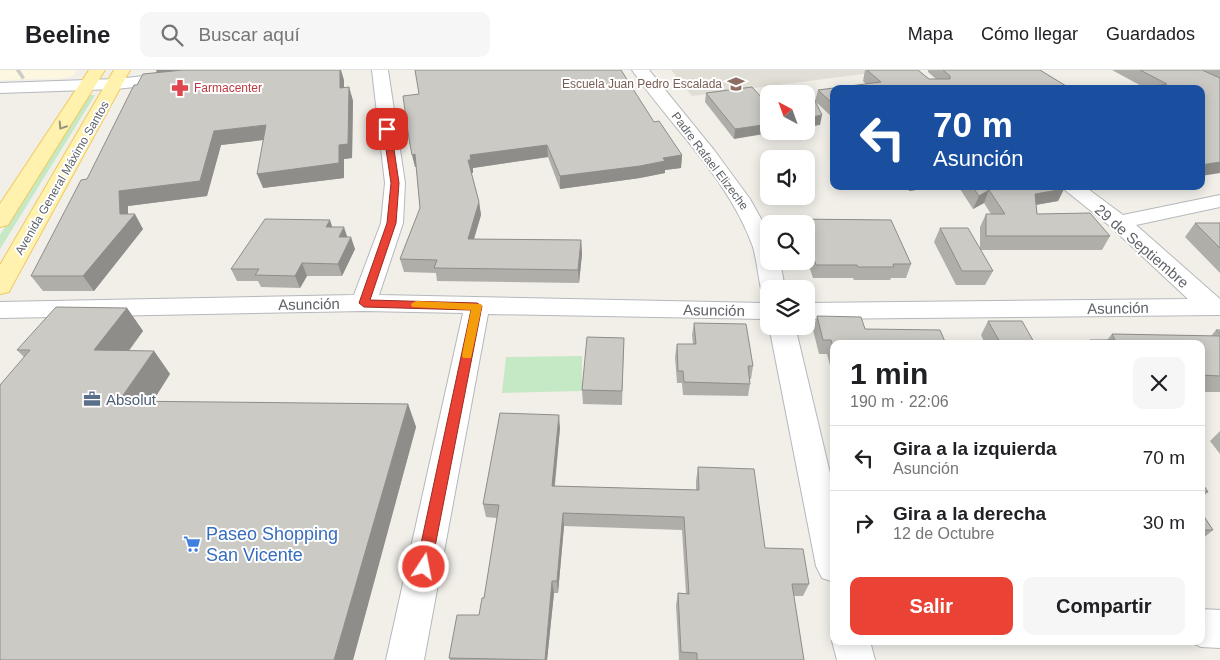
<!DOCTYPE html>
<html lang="es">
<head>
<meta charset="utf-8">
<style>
  :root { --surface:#fff; --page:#f6f6f6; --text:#202124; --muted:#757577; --line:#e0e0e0; --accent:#ea4335 }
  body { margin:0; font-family:Arial,sans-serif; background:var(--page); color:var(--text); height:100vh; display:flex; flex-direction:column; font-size:19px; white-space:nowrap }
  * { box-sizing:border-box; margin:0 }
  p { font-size:16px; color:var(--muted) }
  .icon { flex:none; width:28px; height:28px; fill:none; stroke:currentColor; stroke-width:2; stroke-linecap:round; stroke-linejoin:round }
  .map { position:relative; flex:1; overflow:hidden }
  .side { position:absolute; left:830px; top:270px; width:375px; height:305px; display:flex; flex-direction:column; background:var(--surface); border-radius:10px; box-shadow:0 2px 12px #0003 }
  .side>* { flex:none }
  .hud { position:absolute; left:830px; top:15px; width:375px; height:105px; border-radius:10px; box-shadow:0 2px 12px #0003; background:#1a4fa0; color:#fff; overflow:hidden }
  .needle { width:32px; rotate:319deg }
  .tools { position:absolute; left:760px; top:15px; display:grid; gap:10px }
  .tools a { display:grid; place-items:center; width:55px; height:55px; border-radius:10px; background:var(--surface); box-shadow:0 2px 12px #0003; font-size:25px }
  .pin { position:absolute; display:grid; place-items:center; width:42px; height:42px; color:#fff; margin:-21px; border-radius:10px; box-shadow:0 2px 8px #0006 }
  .me { position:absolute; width:55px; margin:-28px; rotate:11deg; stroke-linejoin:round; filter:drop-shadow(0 0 4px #0008) }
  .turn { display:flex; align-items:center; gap:18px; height:105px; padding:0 20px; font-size:22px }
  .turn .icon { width:65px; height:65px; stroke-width:2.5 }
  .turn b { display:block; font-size:35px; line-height:42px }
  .round { display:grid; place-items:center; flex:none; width:52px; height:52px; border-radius:10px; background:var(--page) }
  .headline { display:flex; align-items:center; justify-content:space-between; height:85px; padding:0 20px }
  h1 { font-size:30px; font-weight:700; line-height:38px }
  .action { display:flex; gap:10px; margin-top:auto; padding:10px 20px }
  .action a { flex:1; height:58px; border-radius:10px; background:var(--accent); color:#fff; font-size:20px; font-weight:700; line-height:58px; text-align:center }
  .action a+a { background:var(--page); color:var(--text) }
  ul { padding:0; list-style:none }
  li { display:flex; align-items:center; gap:15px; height:65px; padding:0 20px; border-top:1px solid var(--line) }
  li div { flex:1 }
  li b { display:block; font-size:19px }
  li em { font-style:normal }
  header { display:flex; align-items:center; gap:30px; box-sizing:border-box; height:70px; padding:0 25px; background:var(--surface); border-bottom:1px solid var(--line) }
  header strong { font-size:24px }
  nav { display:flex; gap:28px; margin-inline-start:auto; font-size:18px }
  .search { width:350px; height:45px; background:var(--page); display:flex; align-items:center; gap:12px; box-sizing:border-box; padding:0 18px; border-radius:10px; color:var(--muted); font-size:19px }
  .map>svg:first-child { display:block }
</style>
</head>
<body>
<header>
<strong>Beeline</strong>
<div class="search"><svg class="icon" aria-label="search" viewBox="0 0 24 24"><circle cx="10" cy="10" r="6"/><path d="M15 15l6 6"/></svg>Buscar aquí</div>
<nav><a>Mapa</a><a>Cómo llegar</a><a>Guardados</a></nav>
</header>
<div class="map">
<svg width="1220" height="590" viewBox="0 0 1220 590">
  <rect width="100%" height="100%" fill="#f1efe8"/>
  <path fill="#fef7e0" d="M 0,0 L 77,0 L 73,6 L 66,8 L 0,10 Z"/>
  <path fill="#e1ded6" d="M 671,0 L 885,0 L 887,1 L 692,26 Z"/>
  <path fill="#c5e8c5" d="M 91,25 L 95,25 L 0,179 L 0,165 L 88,26 Z
    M 582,286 L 582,321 L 502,323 L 506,287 Z"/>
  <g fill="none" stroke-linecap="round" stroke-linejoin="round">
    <path stroke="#ccccc8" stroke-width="18" stroke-dasharray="18 9" stroke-linecap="butt" d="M 17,2 L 20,0"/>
    <g stroke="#b5b8bc" stroke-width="2">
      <path id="minor" d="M 201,0 L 255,0 L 247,5 L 116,19 L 0,23 L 0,13 L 116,9 Z
        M 372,0 L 388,0 L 405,113 L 403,153 L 379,225 L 769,233 L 769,249 L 488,244 L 424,590 L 386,590 L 463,243 L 364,241 L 0,248 L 0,232 L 354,225 L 381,153 L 385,113 Z
        M 632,0 L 649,0 L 714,80 L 750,129 L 769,163 L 769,191 L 780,191 L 785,219 L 769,219 L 769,226 L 764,225 L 761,219 C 758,205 757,191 753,177 C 729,109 672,58 632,0 Z
        M 1060,116 L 1084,116 L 1123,145 L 1220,125 L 1220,137 L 1136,155 L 1220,229 L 1220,245 L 806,249 L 806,233 L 1188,229 L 1111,157 Z
        M 769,256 L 795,256 L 834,420 L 834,512 L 822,508 L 816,496 Z
        M 1201,539 L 1220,540 L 1220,578 L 1201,577 L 1188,571 L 1201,571 Z
        M 834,567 L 834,571 L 870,571 L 875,590 L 837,590 L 832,571 Z"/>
    </g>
    <g stroke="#f2c960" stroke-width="2">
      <path id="major" d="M 89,0 L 105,0 L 11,150 L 8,155 L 0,157 L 0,134 Z
        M 114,0 L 130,0 L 12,216 L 9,222 L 0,224 L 0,195 Z"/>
    </g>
    <use href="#minor" fill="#fff" fill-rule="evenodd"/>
    <use href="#major" fill="#fff2af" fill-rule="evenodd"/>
  </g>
  <path fill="#afaea9" d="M 865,0 L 918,0 L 929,9 L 936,9 L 928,2 L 928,0 L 1040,0 L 1071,19 L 834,19 L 834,49 L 815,31 L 818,20 L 866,14 L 863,11 Z
    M 1112,0 L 1202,0 L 1208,3 L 1203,0 L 1220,0 L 1220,103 L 1145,18 Z
    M 344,10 L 344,18 L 349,17 L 353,31 L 352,88 L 344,89 L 344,108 L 263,118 L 263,70 L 221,75 L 207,126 L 128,136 L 128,144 L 143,159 L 94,221 L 43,221 L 31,206 L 87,109 Z
    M 706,23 L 763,29 L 734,69 L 705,32 Z
    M 654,52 L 682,85 L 681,98 L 665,100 L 665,103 L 640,108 L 560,119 L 548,87 L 473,98 L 473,103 L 471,103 L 479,132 L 481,145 L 474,169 L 581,170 L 582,184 L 579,213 L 437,211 L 436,203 L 404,202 L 400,189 L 420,138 L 416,97 L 415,97 Z
    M 907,116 L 943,116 L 909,121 Z
    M 958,116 L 1062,116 L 1064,119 L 1058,131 L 1036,135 L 1037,144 L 1110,166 L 1102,180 L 980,180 L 993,201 L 985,215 L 956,215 L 934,172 L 940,158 L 980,179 L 980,157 L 986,144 L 991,144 L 984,133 L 973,139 Z
    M 792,149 L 891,150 L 911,194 L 906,208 L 891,208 L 890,210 L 854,210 L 853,208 L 813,208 L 810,199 L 800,199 L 798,191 L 806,191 L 806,154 L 791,154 Z
    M 1195,153 L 1220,153 L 1220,203 L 1185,167 Z
    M 332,157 L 347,167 L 355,179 L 342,206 L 307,206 L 300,218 L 261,217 L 258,211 L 237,211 L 231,199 Z
    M 127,238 L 143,261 L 129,281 L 154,281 L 170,304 L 152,332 L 408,334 L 416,357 L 353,590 L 0,590 L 24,287 L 17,280 Z
    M 817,246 L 865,259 L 834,274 L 834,311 L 827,284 L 819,284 L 813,260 Z
    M 988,251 L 1035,274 L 985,274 L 981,265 Z
    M 694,253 L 753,296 L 751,309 L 750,309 L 750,314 L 748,326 L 683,325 L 682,313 L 677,313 L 675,287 L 677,274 L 693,274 L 692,265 Z
    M 1216,260 L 1220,260 L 1220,322 L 1201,322 L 1201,274 L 1087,274 L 1090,270 L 1107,270 L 1112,264 L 1211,266 Z
    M 624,268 L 622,335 L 583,334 L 582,320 Z
    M 560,358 L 555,416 L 696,420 L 696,411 L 698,397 L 765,478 L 809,514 L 803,526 L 794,526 L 804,590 L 679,590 L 676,535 L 678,523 L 686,524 L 682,460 L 564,456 L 558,523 L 554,523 L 547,590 L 450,590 L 449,588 L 479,545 L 484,528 L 497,448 L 486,447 L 483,434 Z
    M 1220,361 L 1220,384 L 1210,371 Z
    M 1201,411 L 1208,422 L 1201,428 Z
    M 1201,442 L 1213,460 L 1201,470 Z"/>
  <path fill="#8f8d8a" d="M 156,0 L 183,0 L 157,3 Z
    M 340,0 L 341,0 L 344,10 L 344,32 L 340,18 Z
    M 349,17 L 353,31 L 352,88 L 344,89 L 344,108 L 263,118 L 257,104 L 339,75 Z
    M 822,45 L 820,55 L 806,57 L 806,48 Z
    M 769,54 L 769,61 L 781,61 L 734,69 L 735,59 Z
    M 266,55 L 272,69 L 221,75 L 207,126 L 128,136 L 128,152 L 135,144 L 143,159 L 94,221 L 83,206 L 120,144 L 119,121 L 214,61 Z
    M 547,75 L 548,87 L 473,98 L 473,103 L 470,103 L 468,90 L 470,85 Z
    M 415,84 L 417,97 L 415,97 L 412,85 Z
    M 682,85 L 681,98 L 665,100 L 665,103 L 640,108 L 560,119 L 560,106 L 663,88 Z
    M 1220,92 L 1220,103 L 1201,106 L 1201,95 Z
    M 911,116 L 943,116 L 909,121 Z
    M 1064,119 L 1058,131 L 1029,136 L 1035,124 Z
    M 989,120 L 984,133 L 973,139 L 979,126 Z
    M 479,132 L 481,145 L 470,182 L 468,169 Z
    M 330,150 L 334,162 L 326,157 Z
    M 344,157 L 348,169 L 339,167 Z
    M 351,167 L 355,179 L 342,206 L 338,194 Z
    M 581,170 L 582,184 L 579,213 L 578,200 Z
    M 302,193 L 307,206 L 300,218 L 295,206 Z
    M 127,238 L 143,261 L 111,304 L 94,280 Z
    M 154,281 L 170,304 L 138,355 L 119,331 Z
    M 408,334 L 416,357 L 353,590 L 334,590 Z
    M 559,345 L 560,358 L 553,429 L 552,416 Z
    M 563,443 L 564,456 L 558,523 L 557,511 Z
    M 552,511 L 554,523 L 547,590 L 545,590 Z"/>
  <path fill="#cccac5" stroke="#8f8d8a" d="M 183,0 L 340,0 L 340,18 L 349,17 L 348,74 L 339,75 L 339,93 L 257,104 L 266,55 L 214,61 L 200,111 L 119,121 L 120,144 L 135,144 L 83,206 L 31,206 L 81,110 L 87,109 L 134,15 L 137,15 L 143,4 Z
    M 415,0 L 621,0 L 654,52 L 659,51 L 682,85 L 663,88 L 665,91 L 640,96 L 560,106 L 547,75 L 470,85 L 471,90 L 468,90 L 479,132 L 468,169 L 581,170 L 578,200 L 434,198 L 437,190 L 400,189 L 420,138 L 415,84 L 412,85 L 409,69 L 403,26 L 419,24 Z
    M 867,0 L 918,0 L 929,9 L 950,9 L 950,6 L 943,0 L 1040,0 L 1071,19 L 834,19 L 834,35 L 818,20 L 881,12 Z
    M 1140,0 L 1202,0 L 1220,8 L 1220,92 L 1201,95 L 1201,19 L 1137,19 L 1167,14 Z
    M 752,17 L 763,29 L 769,28 L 769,54 L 735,59 L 706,23 Z
    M 811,23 L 822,45 L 806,48 L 806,24 L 804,24 Z
    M 972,116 L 1062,116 L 1064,119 L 1035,124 L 1037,144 L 1090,143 L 1110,166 L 986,166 L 986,144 L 1005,144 L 989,120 L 979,126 Z
    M 265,149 L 330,150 L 326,157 L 344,157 L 339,167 L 351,167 L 338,194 L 302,193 L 295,206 L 255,205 L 259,199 L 231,199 Z
    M 792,149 L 891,150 L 911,194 L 893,194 L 894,197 L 858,197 L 857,195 L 816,195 L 813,186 L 806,186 L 806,154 L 794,154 Z
    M 1195,153 L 1220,153 L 1220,178 Z
    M 940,158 L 968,158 L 993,201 L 962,201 Z
    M 56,237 L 127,238 L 94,280 L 154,281 L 119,331 L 408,334 L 334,590 L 0,590 L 0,315 L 30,280 L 17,280 Z
    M 817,246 L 861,247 L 865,259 L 940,260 L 946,274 L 834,274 L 834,279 L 831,270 L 823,270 Z
    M 988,251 L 1022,251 L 1035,274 L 1001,274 Z
    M 694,253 L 746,254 L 753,296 L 748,296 L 750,314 L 684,312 L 683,301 L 678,301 L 677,274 L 696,274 Z
    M 1216,260 L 1220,260 L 1220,264 Z
    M 1112,264 L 1220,266 L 1220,306 L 1201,305 L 1201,274 L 1092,274 L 1090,270 L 1115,270 Z
    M 587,267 L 624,268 L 622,321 L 582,320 Z
    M 500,343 L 559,345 L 552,416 L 699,420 L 698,397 L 754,399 L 765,478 L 803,479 L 809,514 L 792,514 L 804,590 L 697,590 L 697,583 L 681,582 L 678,523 L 689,524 L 684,447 L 563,443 L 557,511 L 552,511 L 545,590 L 449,588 L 457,545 L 479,545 L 482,528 L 484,528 L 499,435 L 483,434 Z
    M 1201,411 L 1208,422 L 1201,421 Z
    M 1201,442 L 1213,460 L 1201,460 Z"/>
  <defs><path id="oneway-chevron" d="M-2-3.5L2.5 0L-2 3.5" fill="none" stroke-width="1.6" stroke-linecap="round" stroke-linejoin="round" transform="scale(1.25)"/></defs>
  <use stroke="#979581" href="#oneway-chevron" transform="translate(62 56) rotate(123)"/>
  <path fill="#ea4335" stroke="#982c22" d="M 387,57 L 391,59 L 399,113 L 396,153 L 370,230 L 477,233 L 482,236 L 431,497 L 429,502 L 424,504 L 419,502 L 416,497 L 471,240 L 364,237 L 359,233 L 387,153 L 391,113 L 383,59 Z"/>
  <path fill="#f59e0b" d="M 416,231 L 481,234 L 482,236 L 471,288 L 463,288 L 462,285 L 471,240 L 412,237 L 411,234 Z"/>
  <defs>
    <g id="school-bare" transform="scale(1.35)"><path d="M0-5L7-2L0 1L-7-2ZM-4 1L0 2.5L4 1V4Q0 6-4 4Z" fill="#8d6e63" stroke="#fff" stroke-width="2.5" paint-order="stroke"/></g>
    <g id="pharmacy-bare" transform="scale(1.35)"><path d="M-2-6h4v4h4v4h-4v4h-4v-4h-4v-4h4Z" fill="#e0444e" stroke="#fff" stroke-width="2.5" paint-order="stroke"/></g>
    <g id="office-bare" transform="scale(1.35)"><path d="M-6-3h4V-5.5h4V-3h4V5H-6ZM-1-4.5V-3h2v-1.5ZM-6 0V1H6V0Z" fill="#5c6f8a" stroke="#fff" stroke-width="2.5" paint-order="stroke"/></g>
    <g id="supermarket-bare" transform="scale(1.35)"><path d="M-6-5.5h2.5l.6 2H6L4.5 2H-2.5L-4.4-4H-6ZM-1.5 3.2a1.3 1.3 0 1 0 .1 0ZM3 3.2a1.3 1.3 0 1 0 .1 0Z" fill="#3f7fe0" stroke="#fff" stroke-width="2.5" paint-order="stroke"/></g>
  </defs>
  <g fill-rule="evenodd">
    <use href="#school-bare" x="736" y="14"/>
    <use href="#pharmacy-bare" x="180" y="18"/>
    <use href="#office-bare" x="92" y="329"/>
    <use href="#supermarket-bare" x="192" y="474"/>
  </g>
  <g text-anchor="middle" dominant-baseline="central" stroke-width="4" stroke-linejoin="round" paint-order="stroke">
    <g font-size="12" fill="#785e54" stroke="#fff" text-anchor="end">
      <text x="722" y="14">Escuela Juan Pedro Escalada</text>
    </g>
    <g font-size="12" fill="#be3a42" stroke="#fff" text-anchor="start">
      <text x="194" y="18">Farmacenter</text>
    </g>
    <g font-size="12" fill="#5f6368" stroke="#fff">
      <text transform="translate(710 91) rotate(53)">Padre Rafael Elizeche</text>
      <text transform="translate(62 108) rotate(-60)">Avenida General Máximo Santos</text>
    </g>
    <g font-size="15" fill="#5f6368" stroke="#fff">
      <text transform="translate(1142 176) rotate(41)">29 de Septiembre</text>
      <text transform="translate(309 234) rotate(-1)">Asunción</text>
      <text transform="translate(1118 238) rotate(-1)">Asunción</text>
      <text transform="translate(714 240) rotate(1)">Asunción</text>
    </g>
    <g font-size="15" fill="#4e5e75" stroke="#fff" text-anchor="start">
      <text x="106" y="329">Absolut</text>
    </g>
    <g font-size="18" fill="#366cbe" stroke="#fff" text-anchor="start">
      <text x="206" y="464">Paseo Shopping<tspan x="206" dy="21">San Vicente</tspan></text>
    </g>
  </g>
</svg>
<div class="tools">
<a><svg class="needle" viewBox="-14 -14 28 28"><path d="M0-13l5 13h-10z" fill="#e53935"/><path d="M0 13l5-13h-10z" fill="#757577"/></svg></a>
<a><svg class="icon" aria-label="sound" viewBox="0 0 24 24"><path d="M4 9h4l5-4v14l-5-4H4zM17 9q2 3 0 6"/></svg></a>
<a><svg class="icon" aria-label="search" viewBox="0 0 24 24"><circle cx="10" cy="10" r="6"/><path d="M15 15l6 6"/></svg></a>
<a><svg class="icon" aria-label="layers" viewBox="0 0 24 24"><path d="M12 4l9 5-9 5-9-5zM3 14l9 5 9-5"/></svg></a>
</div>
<div class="pin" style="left:387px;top:59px;background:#d93025"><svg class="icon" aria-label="arrive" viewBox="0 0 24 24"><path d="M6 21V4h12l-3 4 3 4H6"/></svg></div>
<svg class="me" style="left:424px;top:497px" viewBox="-20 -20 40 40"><circle r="17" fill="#ea4335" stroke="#fff" stroke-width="3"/><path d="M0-11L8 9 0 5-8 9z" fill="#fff"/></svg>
<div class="hud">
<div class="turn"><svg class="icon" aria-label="left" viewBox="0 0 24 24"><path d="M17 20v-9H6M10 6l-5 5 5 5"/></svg><div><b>70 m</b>Asunción</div></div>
</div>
<section class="side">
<div class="headline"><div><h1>1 min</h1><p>190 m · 22:06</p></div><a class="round"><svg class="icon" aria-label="close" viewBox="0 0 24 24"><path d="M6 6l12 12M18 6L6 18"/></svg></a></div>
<ul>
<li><svg class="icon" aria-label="left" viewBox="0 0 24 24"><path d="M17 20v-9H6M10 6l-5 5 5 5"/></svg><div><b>Gira a la izquierda</b><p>Asunción</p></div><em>70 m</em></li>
<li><svg class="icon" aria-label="right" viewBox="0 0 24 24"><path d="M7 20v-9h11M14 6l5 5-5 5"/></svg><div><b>Gira a la derecha</b><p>12 de Octubre</p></div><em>30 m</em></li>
</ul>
<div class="action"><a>Salir</a><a>Compartir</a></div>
</section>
</div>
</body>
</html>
